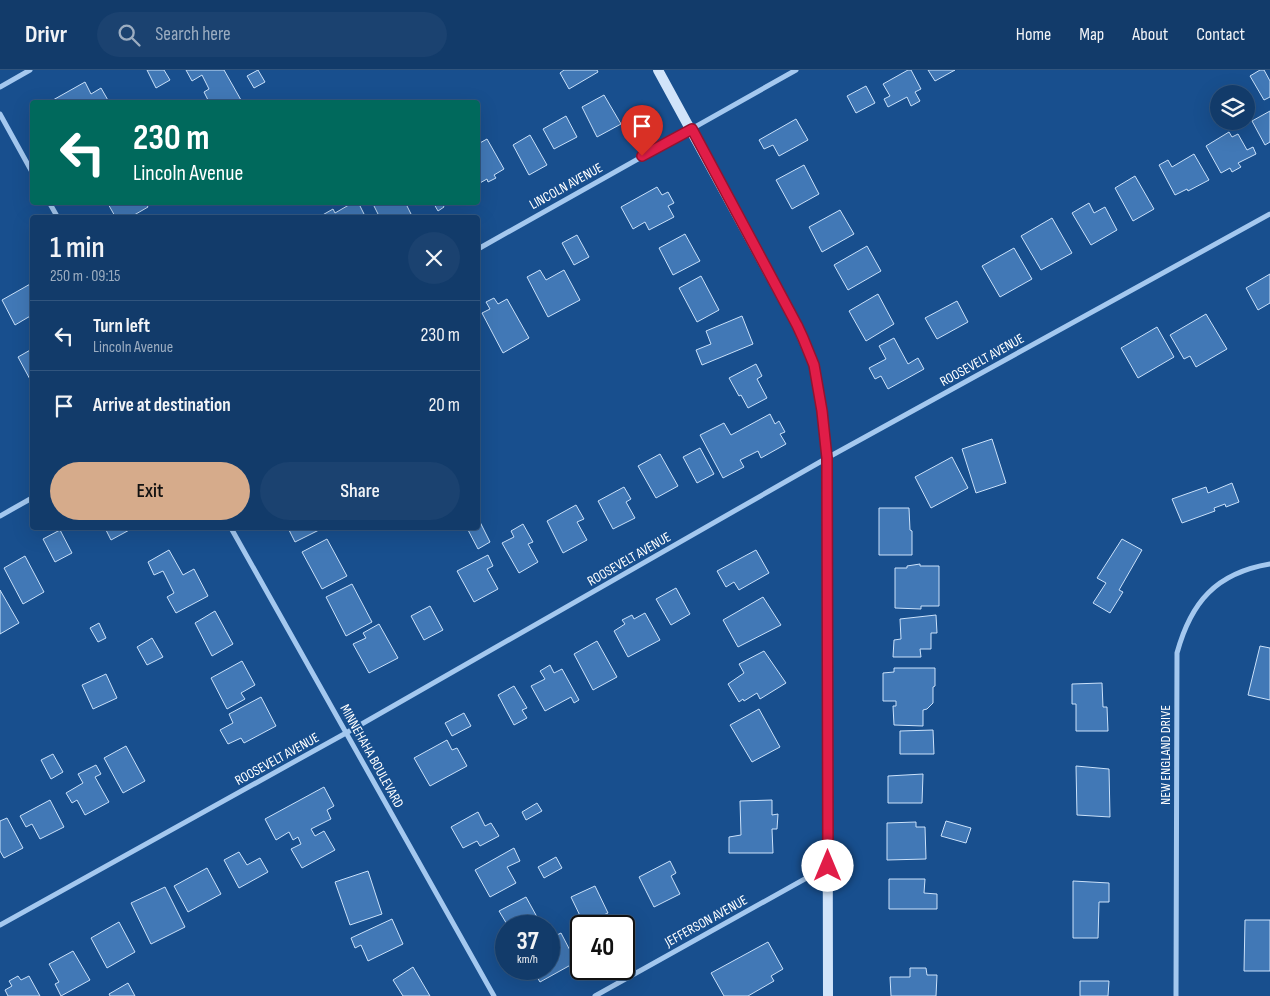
<!DOCTYPE html>
<html lang="en">
<head>
<meta charset="utf-8">
<style>
  :root { --surface:#123b6a; --page:#1b4270; --text:#f1f3f6; --muted:#9cadc1; --line:#31557e; --accent:#d6ab8b }
  body { margin:0; font-family:"Sofia Sans Condensed",sans-serif; background:var(--page); color:var(--text); height:100vh; display:flex; flex-direction:column; font-size:19px; white-space:nowrap }
  * { box-sizing:border-box; margin:0 }
  p { font-size:16px; color:var(--muted) }
  .icon { flex:none; width:28px; height:28px; fill:none; stroke:currentColor; stroke-width:2; stroke-linecap:round; stroke-linejoin:round }
  .map { position:relative; flex:1; overflow:hidden }
  .side { position:absolute; left:30px; top:145px; width:450px; height:315px; display:flex; flex-direction:column; background:var(--surface); border-radius:5px; box-shadow:0 5px 20px #0002,0 0 0 1px var(--line) }
  .side>* { flex:none }
  .banner { position:absolute; left:30px; top:30px; width:450px; height:105px; border-radius:5px; box-shadow:0 5px 20px #0002,0 0 0 1px var(--line); background:#00695c; color:#fff; overflow:hidden }
  .controls { position:absolute; left:1210px; top:15px; display:grid; gap:10px }
  .controls a { display:grid; place-items:center; width:45px; height:45px; border-radius:50%; background:var(--surface); box-shadow:0 5px 20px #0002,0 0 0 1px var(--line); font-size:25px }
  .speed { position:absolute; left:495px; top:845px; display:flex; gap:10px; font-size:25px; font-weight:700; text-align:center }
  .speed>* { display:grid; place-content:center; width:65px; height:65px; border-radius:50%; background:var(--surface); box-shadow:0 5px 20px #0002,0 0 0 1px var(--line); line-height:1 }
  .speed small { font-size:12px; font-weight:400 }
  .speed .limit { border:2px solid #111; border-radius:8px; background:#fff; color:#111 }
  .pin { position:absolute; display:grid; place-items:center; width:42px; height:42px; color:#fff; margin:-51px -21px; border-radius:50% 50% 50% 0; rotate:-45deg; box-shadow:0 0 5px #0007 }
  .pin .icon { rotate:45deg }
  .me { position:absolute; width:55px; margin:-28px; rotate:0deg; stroke-linejoin:round; filter:drop-shadow(0 0 4px #0008) }
  .turn { display:flex; align-items:center; gap:18px; height:105px; padding:0 20px; font-size:22px }
  .turn .icon { width:65px; height:65px; stroke-width:2.5 }
  .turn b { display:block; font-size:35px; line-height:42px }
  .round { display:grid; place-items:center; flex:none; width:52px; height:52px; border-radius:26px; background:var(--page) }
  .overview { display:flex; align-items:center; justify-content:space-between; height:85px; padding:0 20px }
  h1 { font-size:30px; font-weight:600; line-height:38px }
  .cta { display:flex; gap:10px; margin-top:auto; padding:10px 20px }
  .cta a { flex:1; height:58px; border-radius:30px; background:var(--accent); color:#111; font-size:20px; font-weight:600; line-height:58px; text-align:center }
  .cta a+a { background:var(--page); color:var(--text) }
  ul { padding:0; list-style:none }
  li { display:flex; align-items:center; gap:15px; height:70px; padding:0 20px; border-top:1px solid var(--line) }
  li div { flex:1 }
  li b { display:block; font-size:19px }
  li em { font-style:normal }
  header { display:flex; align-items:center; gap:30px; box-sizing:border-box; height:70px; padding:0 25px; background:var(--surface); border-bottom:1px solid var(--line) }
  header strong { font-size:24px }
  nav { display:flex; gap:28px; margin-inline-start:auto; font-size:18px }
  .search { width:350px; height:45px; background:var(--page); display:flex; align-items:center; gap:12px; box-sizing:border-box; padding:0 18px; border-radius:28px; color:var(--muted); font-size:19px }
  .map>svg:first-child { display:block }
</style>
</head>
<body>
<header>
<strong>Drivr</strong>
<div class="search"><svg class="icon" aria-label="search" viewBox="0 0 24 24"><circle cx="10" cy="10" r="6"/><path d="M15 15l6 6"/></svg>Search here</div>
<nav><a>Home</a><a>Map</a><a>About</a><a>Contact</a></nav>
</header>
<div class="map">
<svg width="1270" height="926" viewBox="0 0 1270 926">
  <rect width="100%" height="100%" fill="#184f8e"/>
  <path fill="#4178b6" stroke="#cae1fa" d="M 147,0 L 164,0 L 170,10 L 156,18 Z
    M 186,0 L 224,0 L 241,30 L 237,32 L 209,32 L 204,22 L 209,19 L 202,5 L 192,11 Z
    M 258,0 L 265,12 L 254,18 L 247,6 Z
    M 564,0 L 597,0 L 598,2 L 569,19 L 560,3 Z
    M 908,0 L 911,0 L 921,19 L 915,22 L 920,31 L 911,36 L 907,27 L 888,37 L 884,29 L 890,26 L 883,14 Z
    M 928,0 L 955,0 L 935,11 Z
    M 1260,0 L 1264,0 L 1270,11 L 1270,27 L 1264,30 L 1250,6 Z
    M 85,12 L 91,24 L 101,18 L 109,32 L 54,32 L 53,30 Z
    M 866,16 L 875,33 L 856,43 L 847,26 Z
    M 604,25 L 621,54 L 597,67 L 582,37 Z
    M 1270,41 L 1270,72 L 1265,75 L 1252,51 Z
    M 566,46 L 577,67 L 554,79 L 543,59 Z
    M 796,49 L 808,70 L 779,86 L 773,75 L 764,79 L 759,70 Z
    M 1229,62 L 1232,67 L 1238,64 L 1247,80 L 1253,77 L 1256,84 L 1238,93 L 1241,97 L 1232,102 L 1230,98 L 1221,103 L 1206,76 Z
    M 530,65 L 547,95 L 529,105 L 513,75 Z
    M 487,69 L 504,99 L 494,105 L 496,108 L 488,112 L 487,109 L 478,114 L 478,74 Z
    M 1194,84 L 1209,110 L 1188,121 L 1187,119 L 1175,125 L 1159,95 L 1168,90 L 1172,97 Z
    M 804,95 L 819,124 L 792,139 L 776,110 Z
    M 1135,106 L 1154,139 L 1133,151 L 1115,118 Z
    M 657,117 L 662,125 L 668,122 L 674,133 L 668,136 L 674,147 L 649,160 L 645,152 L 633,159 L 621,137 Z
    M 107,132 L 145,132 L 148,137 L 129,148 L 116,148 Z
    M 354,132 L 358,132 L 366,148 L 319,147 L 333,139 L 335,143 Z
    M 372,132 L 405,132 L 413,148 L 380,148 Z
    M 429,132 L 444,132 L 442,133 L 444,137 L 438,141 L 434,134 L 431,135 Z
    M 1089,133 L 1094,143 L 1105,137 L 1117,160 L 1091,175 L 1072,143 Z
    M 840,140 L 854,164 L 822,182 L 809,157 Z
    M 1052,148 L 1072,183 L 1041,200 L 1021,166 Z
    M 685,164 L 700,191 L 673,205 L 659,178 Z
    M 577,165 L 589,187 L 574,195 L 562,173 Z
    M 867,176 L 881,201 L 848,220 L 834,195 Z
    M 1014,178 L 1032,209 L 1000,227 L 982,196 Z
    M 540,200 L 546,210 L 564,200 L 580,230 L 548,247 L 527,207 Z
    M 1270,204 L 1270,233 L 1258,240 L 1246,218 Z
    M 701,206 L 719,240 L 697,252 L 679,218 Z
    M 32,213 L 32,245 L 15,255 L 2,230 Z
    M 878,224 L 894,254 L 866,271 L 849,241 Z
    M 494,228 L 498,234 L 507,229 L 529,268 L 503,283 L 482,243 L 490,239 L 486,232 Z
    M 957,231 L 968,252 L 937,269 L 925,248 Z
    M 1206,244 L 1227,279 L 1196,297 L 1190,286 L 1184,289 L 1170,265 Z
    M 742,246 L 753,274 L 702,295 L 696,280 L 711,274 L 706,261 Z
    M 1157,257 L 1174,287 L 1138,308 L 1121,278 Z
    M 894,268 L 908,294 L 918,288 L 924,299 L 888,319 L 881,306 L 875,309 L 869,298 L 886,289 L 879,276 Z
    M 32,279 L 32,313 L 18,287 Z
    M 756,294 L 762,306 L 757,309 L 767,328 L 748,338 L 741,325 L 739,326 L 729,308 Z
    M 770,344 L 775,354 L 779,351 L 785,362 L 780,364 L 786,374 L 761,388 L 758,381 L 740,390 L 744,397 L 723,408 L 700,365 L 724,353 L 731,365 Z
    M 992,369 L 1006,413 L 976,423 L 962,379 Z
    M 700,378 L 714,404 L 697,413 L 683,387 Z
    M 660,384 L 678,416 L 656,428 L 638,396 Z
    M 952,387 L 968,418 L 931,438 L 915,407 Z
    M 1232,413 L 1239,432 L 1226,437 L 1225,434 L 1214,438 L 1215,441 L 1182,453 L 1172,429 L 1206,417 L 1208,423 Z
    M 624,417 L 631,429 L 626,432 L 635,448 L 613,459 L 598,431 Z
    M 576,435 L 584,449 L 577,452 L 587,470 L 563,483 L 547,451 Z
    M 879,438 L 909,438 L 910,460 L 912,461 L 912,485 L 879,485 Z
    M 478,448 L 490,472 L 478,479 L 467,458 L 478,458 Z
    M 523,454 L 533,472 L 528,474 L 538,492 L 519,503 L 502,473 L 514,467 L 511,461 Z
    M 105,458 L 133,458 L 111,470 Z
    M 288,458 L 321,458 L 321,459 L 295,472 Z
    M 60,460 L 72,483 L 55,492 L 43,469 Z
    M 327,469 L 347,506 L 322,519 L 302,482 Z
    M 1122,469 L 1142,480 L 1119,520 L 1123,522 L 1110,543 L 1093,533 L 1106,513 L 1097,508 Z
    M 169,480 L 183,505 L 194,499 L 208,526 L 176,543 L 167,527 L 174,523 L 163,501 L 154,505 L 148,492 Z
    M 756,480 L 769,503 L 739,520 L 734,512 L 726,517 L 717,501 Z
    M 488,485 L 493,496 L 487,499 L 498,519 L 474,532 L 457,501 Z
    M 25,486 L 44,522 L 23,534 L 4,498 Z
    M 920,494 L 920,496 L 939,496 L 939,536 L 921,536 L 921,539 L 895,538 L 895,498 L 907,498 L 907,496 Z
    M 352,514 L 372,552 L 346,566 L 326,527 Z
    M 676,518 L 690,544 L 671,555 L 656,529 Z
    M 0,520 L 19,553 L 0,564 Z
    M 763,527 L 781,555 L 738,577 L 723,550 Z
    M 430,536 L 443,560 L 424,570 L 411,546 Z
    M 215,541 L 233,574 L 212,586 L 195,553 Z
    M 645,543 L 660,570 L 628,587 L 614,561 L 625,554 L 622,550 L 632,545 L 634,549 Z
    M 936,545 L 937,563 L 931,563 L 931,579 L 920,579 L 921,587 L 893,587 L 894,570 L 901,569 L 900,549 Z
    M 99,553 L 106,568 L 98,572 L 90,558 Z
    M 379,554 L 398,588 L 369,603 L 353,574 L 366,568 L 363,563 Z
    M 152,568 L 163,587 L 147,595 L 137,577 Z
    M 597,571 L 617,607 L 593,620 L 574,584 Z
    M 1260,576 L 1270,578 L 1270,630 L 1248,625 Z
    M 764,581 L 786,613 L 760,629 L 757,623 L 744,631 L 743,629 L 739,632 L 728,614 L 744,603 L 739,594 Z
    M 242,591 L 255,615 L 241,623 L 245,629 L 227,639 L 211,608 Z
    M 550,595 L 554,603 L 562,599 L 579,630 L 574,633 L 571,627 L 545,641 L 531,616 L 545,609 L 540,601 Z
    M 894,598 L 935,598 L 935,616 L 933,617 L 933,633 L 927,639 L 923,640 L 923,656 L 894,655 L 893,636 L 896,636 L 896,631 L 883,631 L 883,603 L 894,602 Z
    M 106,604 L 117,628 L 93,639 L 82,615 Z
    M 1102,613 L 1103,637 L 1107,637 L 1108,661 L 1076,661 L 1076,634 L 1072,634 L 1072,614 Z
    M 514,616 L 527,638 L 522,640 L 527,648 L 514,655 L 498,625 Z
    M 261,627 L 276,656 L 244,673 L 241,668 L 228,674 L 220,660 L 233,653 L 229,644 Z
    M 759,639 L 780,677 L 752,692 L 730,655 Z
    M 464,643 L 471,656 L 452,666 L 445,653 Z
    M 933,660 L 934,684 L 900,684 L 900,661 Z
    M 447,670 L 452,680 L 457,678 L 467,696 L 430,716 L 414,688 Z
    M 126,676 L 145,711 L 123,723 L 104,688 Z
    M 53,684 L 63,702 L 51,709 L 41,690 Z
    M 96,695 L 101,704 L 95,707 L 109,732 L 85,745 L 77,730 L 72,733 L 66,723 L 83,713 L 78,704 Z
    M 1076,696 L 1109,699 L 1110,747 L 1077,745 Z
    M 923,704 L 922,733 L 888,733 L 888,706 Z
    M 324,717 L 334,736 L 327,740 L 331,749 L 311,759 L 315,766 L 324,761 L 335,780 L 302,798 L 291,779 L 301,774 L 298,767 L 293,770 L 289,762 L 276,770 L 265,749 Z
    M 50,730 L 64,757 L 40,769 L 32,754 L 26,757 L 20,746 Z
    M 772,730 L 772,745 L 778,744 L 777,759 L 772,759 L 773,783 L 729,783 L 729,767 L 741,765 L 740,731 Z
    M 537,733 L 542,741 L 526,750 L 522,742 Z
    M 478,742 L 485,756 L 491,753 L 499,766 L 480,776 L 477,771 L 463,778 L 451,757 Z
    M 7,748 L 23,778 L 4,788 L 0,781 L 0,751 Z
    M 946,751 L 971,758 L 966,773 L 941,766 Z
    M 916,752 L 916,757 L 925,757 L 926,789 L 887,790 L 887,753 Z
    M 514,778 L 520,791 L 507,797 L 516,813 L 490,827 L 475,800 Z
    M 239,782 L 247,795 L 260,788 L 268,802 L 239,818 L 224,790 Z
    M 556,787 L 562,798 L 544,808 L 538,797 Z
    M 670,791 L 676,803 L 671,806 L 680,824 L 654,837 L 639,807 Z
    M 207,798 L 221,824 L 188,842 L 174,816 Z
    M 368,801 L 382,844 L 350,855 L 335,812 Z
    M 889,809 L 925,809 L 924,823 L 937,824 L 937,839 L 889,839 Z
    M 1073,811 L 1109,813 L 1109,832 L 1099,832 L 1098,868 L 1073,868 Z
    M 595,816 L 608,843 L 584,854 L 571,827 Z
    M 165,817 L 185,857 L 151,874 L 131,833 Z
    M 526,827 L 542,856 L 508,856 L 499,841 Z
    M 392,849 L 403,874 L 368,891 L 361,875 L 355,878 L 351,868 Z
    M 1245,850 L 1270,850 L 1270,901 L 1244,901 Z
    M 119,852 L 135,882 L 107,898 L 91,868 Z
    M 561,863 L 576,892 L 540,912 L 532,899 L 549,899 L 549,869 Z
    M 768,872 L 783,899 L 771,906 L 774,911 L 748,926 L 724,926 L 711,903 Z
    M 73,881 L 90,910 L 61,926 L 55,914 L 59,912 L 49,894 Z
    M 413,897 L 430,926 L 403,926 L 393,910 Z
    M 910,898 L 926,898 L 927,905 L 937,905 L 936,926 L 891,926 L 890,907 L 910,907 Z
    M 18,906 L 21,910 L 29,906 L 40,926 L 8,926 L 5,920 L 12,916 L 9,911 Z
    M 1080,911 L 1109,911 L 1108,926 L 1080,926 Z
    M 128,913 L 135,926 L 110,926 L 109,924 Z"/>
  <g fill="none" stroke-linecap="round" stroke-linejoin="round">
    <path stroke="#a4c8ef" stroke-width="5" d="M 0,17 L 30,0
      M 0,44 L 32,102
      M 49,132 L 58,148
      M 478,179 L 796,0
      M 0,446 L 32,428
      M 231,458 L 494,926
      M 0,855 L 346,663 L 827,388 L 1270,144
      M 595,926 L 828,796
      M 1176,926 L 1177,583 C 1191,532 1216,503 1270,494"/>
    <path stroke="#d1e4fa" stroke-width="10" d="M 658,0 L 797,255 L 814,295 L 822,341 L 827,388 L 828,926"/>
  </g>
  <g fill="none" stroke-linecap="round" stroke-linejoin="round">
    <g stroke="#92132f" stroke-width="12">
      <path id="route" d="M 642,86 L 692,59 L 797,255 L 803,268 L 814,295 L 822,341 L 827,388 L 828,796"/>
    </g>
    <use href="#route" stroke="#e11d48" stroke-width="9"/>
  </g>
  <g text-anchor="middle" dominant-baseline="central" stroke-width="4" stroke-linejoin="round" paint-order="stroke">
    <g font-size="14" fill="#fff" stroke="#184f8e">
      <text transform="translate(566 116) rotate(-29)">LINCOLN AVENUE</text>
      <text transform="translate(982 290) rotate(-29)">ROOSEVELT AVENUE</text>
      <text transform="translate(629 489) rotate(-30)">ROOSEVELT AVENUE</text>
      <text transform="translate(1165 685) rotate(-90)">NEW ENGLAND DRIVE</text>
      <text transform="translate(372 686) rotate(61)">MINNEHAHA BOULEVARD</text>
      <text transform="translate(277 689) rotate(-29)">ROOSEVELT AVENUE</text>
      <text transform="translate(706 851) rotate(-29)">JEFFERSON AVENUE</text>
    </g>
  </g>
</svg>
<div class="controls">
<a><svg class="icon" aria-label="layers" viewBox="0 0 24 24"><path d="M12 4l9 5-9 5-9-5zM3 14l9 5 9-5"/></svg></a>
</div>
<div class="speed"><div>37<small>km/h</small></div><div class="limit">40</div></div>
<div class="pin" style="left:642px;top:86px;background:#d93025"><svg class="icon" aria-label="arrive" viewBox="0 0 24 24"><path d="M6 21V4h12l-3 4 3 4H6"/></svg></div>
<svg class="me" style="left:828px;top:796px" viewBox="-20 -20 40 40"><circle r="19" fill="#fff"/><path d="M0-13L10 11 0 6-10 11z" fill="#e11d48"/></svg>
<div class="banner">
<div class="turn"><svg class="icon" aria-label="left" viewBox="0 0 24 24"><path d="M17 20v-9H6M10 6l-5 5 5 5"/></svg><div><b>230 m</b>Lincoln Avenue</div></div>
</div>
<section class="side">
<div class="overview"><div><h1>1 min</h1><p>250 m · 09:15</p></div><a class="round"><svg class="icon" aria-label="close" viewBox="0 0 24 24"><path d="M6 6l12 12M18 6L6 18"/></svg></a></div>
<ul>
<li><svg class="icon" aria-label="left" viewBox="0 0 24 24"><path d="M17 20v-9H6M10 6l-5 5 5 5"/></svg><div><b>Turn left</b><p>Lincoln Avenue</p></div><em>230 m</em></li>
<li><svg class="icon" aria-label="arrive" viewBox="0 0 24 24"><path d="M6 21V4h12l-3 4 3 4H6"/></svg><div><b>Arrive at destination</b></div><em>20 m</em></li>
</ul>
<div class="cta"><a>Exit</a><a>Share</a></div>
</section>
</div>
</body>
</html>
